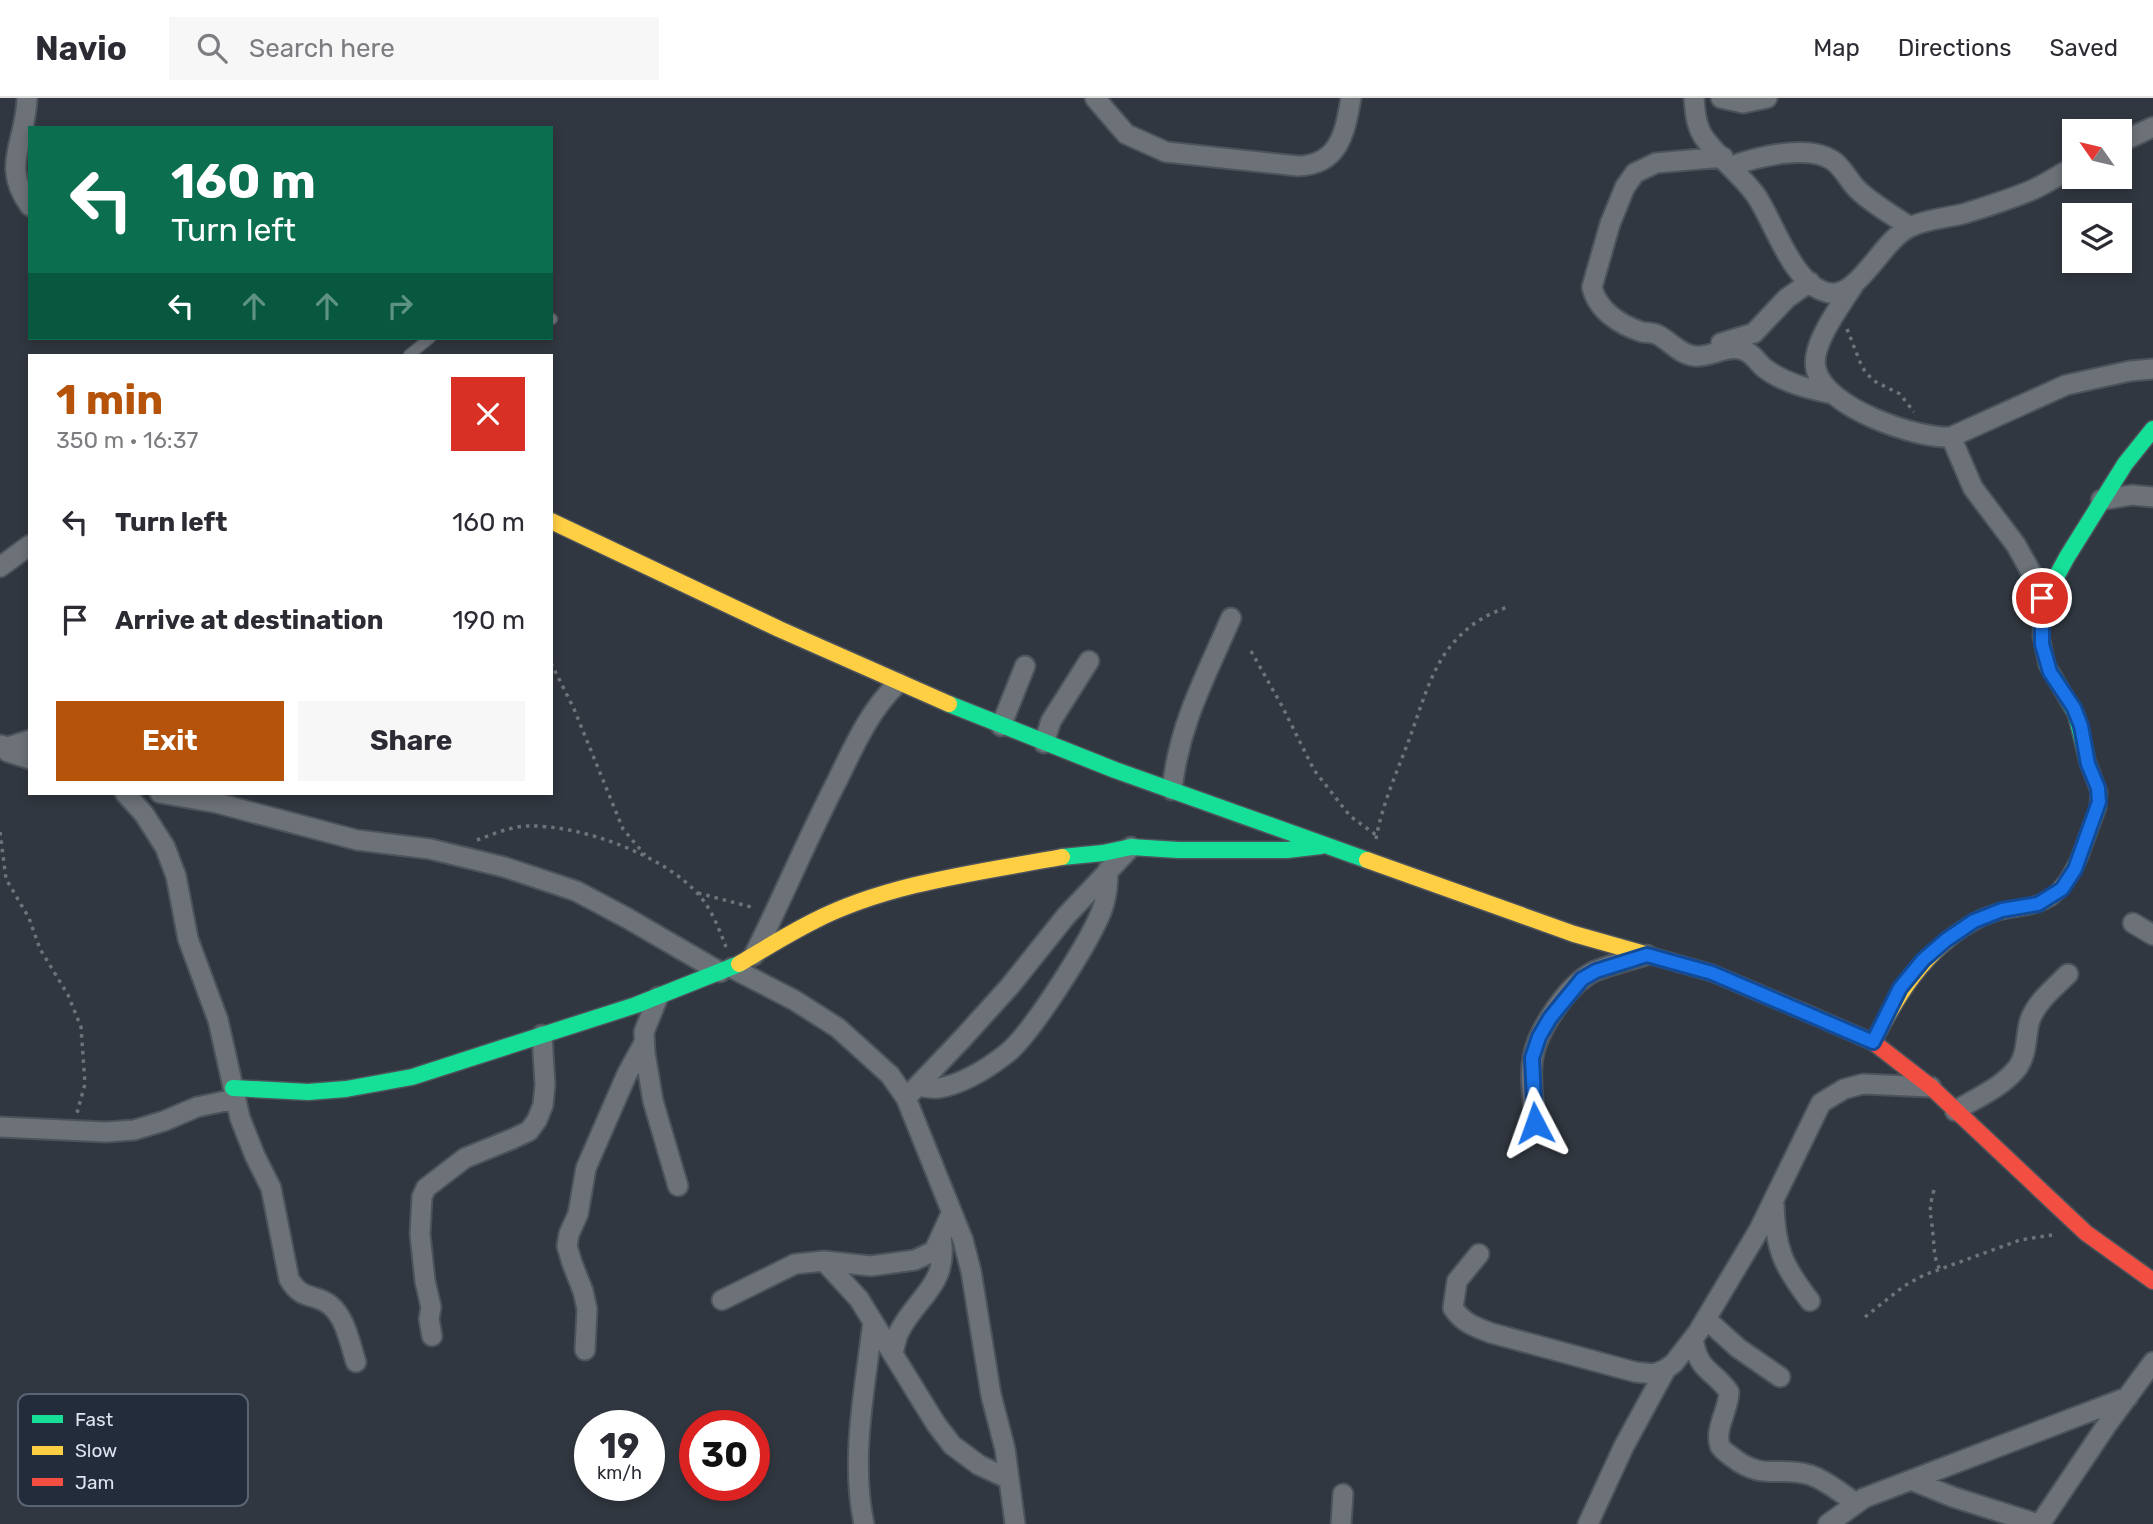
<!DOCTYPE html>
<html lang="en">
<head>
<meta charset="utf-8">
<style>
  :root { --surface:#fff; --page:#f7f7f7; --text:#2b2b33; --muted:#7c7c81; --line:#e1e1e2; --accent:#b45309 }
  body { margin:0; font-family:Rubik,sans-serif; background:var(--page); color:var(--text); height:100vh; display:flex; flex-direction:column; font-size:26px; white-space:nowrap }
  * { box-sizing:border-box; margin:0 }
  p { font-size:23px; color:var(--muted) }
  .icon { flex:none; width:38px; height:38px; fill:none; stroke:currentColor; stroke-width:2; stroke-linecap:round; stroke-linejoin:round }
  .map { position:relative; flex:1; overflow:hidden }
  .details { position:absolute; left:28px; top:256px; width:525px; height:441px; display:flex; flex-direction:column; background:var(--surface); border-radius:0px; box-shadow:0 4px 10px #0003 }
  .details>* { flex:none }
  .hud { position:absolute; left:28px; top:28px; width:525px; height:214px; border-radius:0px; box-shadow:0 4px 10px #0003; background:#0b6e4f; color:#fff; overflow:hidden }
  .needle { width:46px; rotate:304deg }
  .controls { position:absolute; left:2062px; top:21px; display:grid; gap:14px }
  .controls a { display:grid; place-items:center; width:70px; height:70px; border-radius:0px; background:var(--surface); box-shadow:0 4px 10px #0003; font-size:35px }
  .speed { position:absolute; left:574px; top:1312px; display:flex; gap:14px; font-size:35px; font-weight:700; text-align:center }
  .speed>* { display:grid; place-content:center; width:91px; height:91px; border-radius:50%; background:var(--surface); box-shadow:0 4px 10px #0003; line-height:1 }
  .speed small { font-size:18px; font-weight:400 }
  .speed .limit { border:10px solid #d22; background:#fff; color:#111 }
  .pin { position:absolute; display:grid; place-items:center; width:60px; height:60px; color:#fff; margin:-30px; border:4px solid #fff; border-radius:50%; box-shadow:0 2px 7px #0007 }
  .me { position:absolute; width:77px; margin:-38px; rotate:356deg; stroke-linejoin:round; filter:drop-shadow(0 0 5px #0008) }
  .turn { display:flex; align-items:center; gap:24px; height:147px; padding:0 28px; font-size:32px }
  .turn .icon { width:91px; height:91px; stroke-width:2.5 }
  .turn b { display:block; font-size:49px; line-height:60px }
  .lanes { display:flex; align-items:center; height:66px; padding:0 28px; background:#0003; justify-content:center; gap:35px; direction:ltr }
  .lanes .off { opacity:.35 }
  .round { display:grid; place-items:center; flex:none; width:74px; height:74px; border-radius:0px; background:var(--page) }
  .overview { display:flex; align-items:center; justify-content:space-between; height:119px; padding:0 28px }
  h1 { font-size:42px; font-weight:700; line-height:52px; color:var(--accent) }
  .primary-button { display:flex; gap:14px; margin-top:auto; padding:14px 28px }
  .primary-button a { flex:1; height:80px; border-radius:0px; background:var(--accent); color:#fff; font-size:28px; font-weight:700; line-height:80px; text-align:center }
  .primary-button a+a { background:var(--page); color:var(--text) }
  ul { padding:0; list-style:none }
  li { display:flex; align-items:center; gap:21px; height:98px; padding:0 28px }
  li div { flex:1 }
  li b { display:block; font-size:26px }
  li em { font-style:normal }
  header { display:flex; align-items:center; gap:42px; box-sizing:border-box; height:98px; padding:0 35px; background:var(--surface); border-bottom:2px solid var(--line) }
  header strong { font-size:33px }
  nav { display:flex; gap:38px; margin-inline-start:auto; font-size:24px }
  .search { width:490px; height:63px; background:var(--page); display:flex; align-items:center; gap:18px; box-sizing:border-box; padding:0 24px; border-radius:0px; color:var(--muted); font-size:26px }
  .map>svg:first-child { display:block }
</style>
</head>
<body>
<header>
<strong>Navio</strong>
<div class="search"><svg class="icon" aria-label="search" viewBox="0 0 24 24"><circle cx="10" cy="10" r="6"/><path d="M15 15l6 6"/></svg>Search here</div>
<nav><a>Map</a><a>Directions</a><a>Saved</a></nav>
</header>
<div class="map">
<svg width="2153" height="1426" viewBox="0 0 2153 1426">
  <rect width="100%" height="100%" fill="#313740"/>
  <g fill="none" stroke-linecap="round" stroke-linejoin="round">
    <g stroke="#4d535b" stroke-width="13">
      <path id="lane" d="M 551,221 L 552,221
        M 409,257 L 430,240"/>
    </g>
    <g stroke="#4d535b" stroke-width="23">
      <path id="street" d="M 27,0 C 26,45 0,67 30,108
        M 1095,0 L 1126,36 L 1166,54 L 1298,68 C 1339,67 1345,35 1351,0
        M 1694,0 C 1695,14 1696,29 1705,41 C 1719,60 1740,76 1755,96 C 1774,122 1792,189 1830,195 C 1859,199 1882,142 1910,129 C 1926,121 1948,120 1966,115 C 1988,108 2011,101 2032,92 C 2046,86 2060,76 2074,69
        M 1721,0 L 1743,5 L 1767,0
        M 2119,45 L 2153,29
        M 1723,59 L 1656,65 L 1635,75 L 1625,89 L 1610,126 L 1592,189 C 1597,212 1620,227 1642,234 C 1647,235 1652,234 1658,237 C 1670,243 1680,257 1695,258 C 1710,260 1727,246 1743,252 C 1752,255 1756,262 1763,269 C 1783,285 1809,291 1833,296
        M 1732,68 C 1757,59 1808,46 1832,62 C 1843,69 1848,82 1857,91 C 1872,106 1893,117 1910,129
        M 1853,188 C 1841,207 1810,247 1816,271 C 1825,310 1917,341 1951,339 L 2066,287 L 2130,273 L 2153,271
        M 1721,245 L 1754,235 L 1787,200 L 1810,184
        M 1951,339 L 1973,390 L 2016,447 L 2037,485 L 2043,508
        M 2101,402 L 2132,397 L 2153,399
        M 0,469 L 30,447
        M 1001,628 L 1025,568
        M 1044,645 L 1051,623 L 1089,563
        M 0,647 L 8,649 L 30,642
        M 8,654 L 30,661
        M 1172,692 C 1179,626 1205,580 1231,520
        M 125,695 L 144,716 L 165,749 L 176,778 L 188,841 L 218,922 L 240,1020 L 255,1058 L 271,1090 L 289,1181 C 303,1204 313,1194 330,1207 C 346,1220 350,1246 356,1264
        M 160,695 L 217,705 L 357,742 L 430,751 L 504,769 L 576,793 L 627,820 L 720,874
        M 2133,825 L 2153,837
        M 754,857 C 783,799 808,739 838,681 C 855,646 870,612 898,585
        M 732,870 L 794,902 L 838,930 L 890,977 L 906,1000 L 963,1142 L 971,1173 L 991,1297 L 1005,1351 L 1015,1426
        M 658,899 L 644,934 L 645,955 L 653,1003 L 678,1088
        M 918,988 C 924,989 933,991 939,990 C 962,986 988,970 1006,956 C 1031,937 1093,839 1103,809 C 1107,797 1108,785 1108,772
        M 906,1000 L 963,940 L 1010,888 L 1066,818 L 1131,749
        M 1955,1013 C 1976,1000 2003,989 2018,969 C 2028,954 2025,938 2030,922 C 2037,903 2054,890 2068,876
        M 1535,1025 C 1534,1004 1529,980 1533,959 C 1538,931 1569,885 1595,873 C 1612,866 1630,862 1647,857
        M 0,1029 L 106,1034 L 134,1032 L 164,1023 L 197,1009 L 235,1001
        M 1774,1106 C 1775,1150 1783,1168 1810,1203
        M 1479,1156 L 1457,1183 L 1453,1210 C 1463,1225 1475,1229 1491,1235 L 1635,1274 L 1654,1276 L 1666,1271 L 1674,1265 L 1698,1234 L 1759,1132 L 1821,1005 L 1844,991 L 1863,986 L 1931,989
        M 824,1163 L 859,1201 L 936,1326 L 952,1347 L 979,1367 L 1009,1381
        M 722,1202 L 795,1166 L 824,1163 L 871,1168 L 915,1162 L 934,1153 L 951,1116
        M 1706,1221 L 1738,1250 L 1780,1279
        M 432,1238 L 429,1221 L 431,1209 L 425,1183 L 420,1136 L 422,1099 L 426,1090 L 465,1060 L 512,1041 L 529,1033 L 537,1022 L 543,1007 L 545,987 L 542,937
        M 1693,1241 C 1699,1275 1713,1271 1729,1294 C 1729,1311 1714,1331 1720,1348 C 1722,1352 1728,1356 1732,1359 C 1764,1384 1778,1367 1810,1377 C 1826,1382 1842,1396 1856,1405
        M 585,1252 L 587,1211 L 583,1193 L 572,1165 L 567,1148 L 569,1136 L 578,1116 L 586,1070 L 627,976 L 644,945
        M 893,1255 C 895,1248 896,1240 899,1234 C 918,1197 949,1187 941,1139
        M 1911,1382 L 1953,1399 L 2038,1426
        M 864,1426 C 850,1361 865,1289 873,1224
        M 1341,1426 L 1343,1396
        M 1588,1426 L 1624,1348 L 1666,1271
        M 1828,1426 L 1864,1400 L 2128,1299
        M 2040,1426 L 2106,1328 L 2153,1264"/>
    </g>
    <g stroke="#4d535b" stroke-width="19">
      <path id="fast" d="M 949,606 L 1115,672 L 1367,762
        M 2080,758 L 2098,709 L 2099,694 L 2088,665 L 2076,616 L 2047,567 L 2041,538 L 2042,516 L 2049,492 L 2067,459 L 2125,366 L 2153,331
        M 1062,759 L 1103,755 L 1131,749 L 1178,752 L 1287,752 L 1321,748
        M 233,990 L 308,994 L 346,991 L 412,979 L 636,907 L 739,866"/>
    </g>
    <g stroke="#4d535b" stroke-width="19">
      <path id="slow" d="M 551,423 L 779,531 L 949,606
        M 1367,762 L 1574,836 L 1712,875 L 1804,914
        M 739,866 C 764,851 788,836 814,823 C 888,785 981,774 1062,759
        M 1873,944 C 1898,896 1924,853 1972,825 C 2021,796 2049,829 2080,758"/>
    </g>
    <g stroke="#4d535b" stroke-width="19">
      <path id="jam" d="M 1804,914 L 1873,944 L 1931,989 L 2086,1135 L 2153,1183"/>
    </g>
    <path stroke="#6e7379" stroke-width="3.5" stroke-dasharray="3.5 5" stroke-linecap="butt" d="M 1847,231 L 1862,269 L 1868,277 L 1876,284 L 1900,296 L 1914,314
      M 1251,553 L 1282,608 L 1314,672 L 1350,718 L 1376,737
      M 551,565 L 574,611 L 623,731 L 645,757
      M 0,734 L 6,781 L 29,820 L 40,851 L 68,897 L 81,929 L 85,986 L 77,1015
      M 1376,741 C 1382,706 1398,672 1410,639 C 1422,607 1431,569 1455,543 C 1470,526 1487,516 1508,509
      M 477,742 C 493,736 512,728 529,728 C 581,727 664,757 699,797 C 712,812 719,831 726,849
      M 698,795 L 755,810
      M 1934,1092 C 1927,1117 1932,1116 1933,1138 C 1935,1153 1933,1157 1940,1172
      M 1865,1219 L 1904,1188 L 1924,1177 L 2020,1142 L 2052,1137"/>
    <use href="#lane" stroke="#6c7278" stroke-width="10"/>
    <use href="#street" stroke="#6c7278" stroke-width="19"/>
    <use href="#fast" stroke="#16e098" stroke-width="16"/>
    <use href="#slow" stroke="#ffcf43" stroke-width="16"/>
    <use href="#jam" stroke="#f24e42" stroke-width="16"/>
  </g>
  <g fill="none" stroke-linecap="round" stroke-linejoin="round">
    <g stroke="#114b97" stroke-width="18">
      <path id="route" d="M 1535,1025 L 1532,960 L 1539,939 L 1550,920 L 1582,881 L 1596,873 L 1647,857 L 1712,875 L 1873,944 L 1900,890 L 1923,862 L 1946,842 L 1974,823 L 2002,812 L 2038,806 L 2062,791 L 2075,771 L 2099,704 L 2098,690 L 2088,666 L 2081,628 L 2074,610 L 2050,574 L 2042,546 L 2042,500"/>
    </g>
    <use href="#route" stroke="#1a73e8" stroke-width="12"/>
  </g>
  <rect x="18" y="1296" width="230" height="112" rx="10" fill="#222c3b" stroke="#5a6371" stroke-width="2"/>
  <rect x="32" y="1317" width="31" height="8" fill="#16e098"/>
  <rect x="32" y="1348" width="31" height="9" fill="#ffcf43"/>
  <rect x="32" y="1380" width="31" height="8" fill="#f24e42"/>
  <g font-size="19" fill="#dde4ee">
    <text x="75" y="1328">Fast</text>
    <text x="75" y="1359">Slow</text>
    <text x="75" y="1391">Jam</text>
  </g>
</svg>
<div class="controls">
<a><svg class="needle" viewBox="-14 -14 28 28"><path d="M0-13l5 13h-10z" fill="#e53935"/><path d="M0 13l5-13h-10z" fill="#7c7c81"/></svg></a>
<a><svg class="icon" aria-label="layers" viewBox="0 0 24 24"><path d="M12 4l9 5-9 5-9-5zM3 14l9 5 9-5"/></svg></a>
</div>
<div class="speed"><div>19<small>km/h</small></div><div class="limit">30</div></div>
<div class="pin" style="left:2042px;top:500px;background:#d93025"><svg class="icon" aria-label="arrive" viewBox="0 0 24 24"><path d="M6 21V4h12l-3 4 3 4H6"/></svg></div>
<svg class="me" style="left:1535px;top:1025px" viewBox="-20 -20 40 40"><path d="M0-17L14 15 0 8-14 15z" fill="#1a73e8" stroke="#fff" stroke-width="4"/></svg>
<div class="hud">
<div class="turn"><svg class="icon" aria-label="left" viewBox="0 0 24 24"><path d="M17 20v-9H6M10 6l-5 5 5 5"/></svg><div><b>160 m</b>Turn left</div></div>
<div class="lanes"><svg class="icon" aria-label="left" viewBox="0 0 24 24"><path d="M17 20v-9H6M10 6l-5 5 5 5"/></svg><svg class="icon off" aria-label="ahead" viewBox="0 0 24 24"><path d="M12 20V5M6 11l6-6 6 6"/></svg><svg class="icon off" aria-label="ahead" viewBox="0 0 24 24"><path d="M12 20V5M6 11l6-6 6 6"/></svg><svg class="icon off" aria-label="right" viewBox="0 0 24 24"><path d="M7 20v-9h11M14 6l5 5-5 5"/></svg></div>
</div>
<section class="details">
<div class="overview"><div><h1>1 min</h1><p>350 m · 16:37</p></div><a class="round" style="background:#d93025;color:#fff"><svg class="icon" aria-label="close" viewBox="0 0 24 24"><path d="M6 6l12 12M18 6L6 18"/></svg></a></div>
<ul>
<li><svg class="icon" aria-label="left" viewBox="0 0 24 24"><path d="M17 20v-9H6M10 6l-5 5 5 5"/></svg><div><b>Turn left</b></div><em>160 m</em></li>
<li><svg class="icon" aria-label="arrive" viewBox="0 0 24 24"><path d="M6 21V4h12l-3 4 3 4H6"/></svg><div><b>Arrive at destination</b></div><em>190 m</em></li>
</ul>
<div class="primary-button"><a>Exit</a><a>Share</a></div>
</section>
</div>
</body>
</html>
